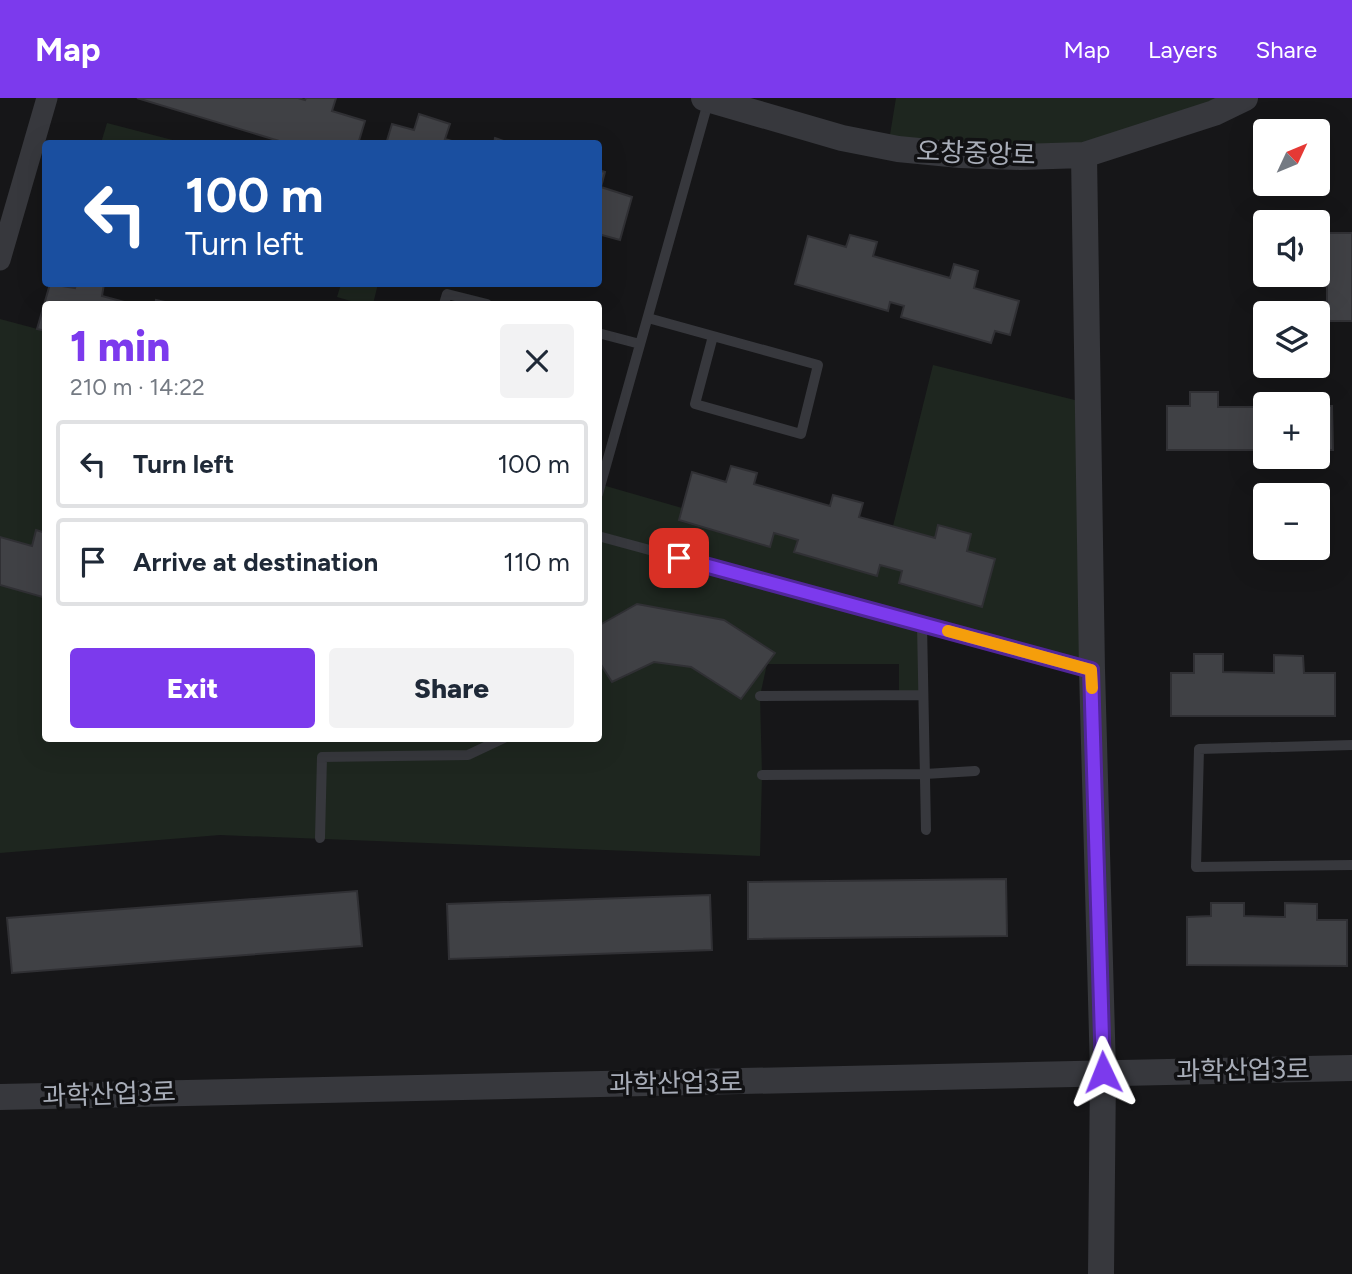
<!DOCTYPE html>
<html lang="en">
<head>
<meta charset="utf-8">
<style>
  :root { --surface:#fff; --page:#f2f2f3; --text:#1f2937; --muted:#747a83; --line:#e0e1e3; --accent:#7c3aed }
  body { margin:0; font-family:Figtree,"Noto Sans KR",sans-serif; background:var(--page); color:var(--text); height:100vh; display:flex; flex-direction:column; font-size:26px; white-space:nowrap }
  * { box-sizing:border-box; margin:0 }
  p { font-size:23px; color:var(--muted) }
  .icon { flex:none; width:38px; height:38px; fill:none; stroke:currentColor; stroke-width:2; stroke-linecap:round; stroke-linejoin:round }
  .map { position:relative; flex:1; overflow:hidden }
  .panel { position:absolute; left:42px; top:203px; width:560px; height:441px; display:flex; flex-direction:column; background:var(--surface); border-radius:7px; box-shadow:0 7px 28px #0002 }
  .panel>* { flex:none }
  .guide { position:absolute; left:42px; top:42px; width:560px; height:147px; border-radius:7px; box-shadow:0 7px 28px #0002; background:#1a4fa0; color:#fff; overflow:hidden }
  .needle { width:46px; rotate:46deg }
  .controls { position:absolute; left:1253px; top:21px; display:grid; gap:14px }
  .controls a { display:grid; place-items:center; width:77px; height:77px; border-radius:7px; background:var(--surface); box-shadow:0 7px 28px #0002; font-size:35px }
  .pin { position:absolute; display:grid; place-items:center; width:60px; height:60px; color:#fff; margin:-30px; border-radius:14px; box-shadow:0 4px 10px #0006 }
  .me { position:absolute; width:77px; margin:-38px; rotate:358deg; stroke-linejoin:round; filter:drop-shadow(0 0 5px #0008) }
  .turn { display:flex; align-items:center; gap:24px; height:147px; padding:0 28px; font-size:32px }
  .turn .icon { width:91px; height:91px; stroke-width:2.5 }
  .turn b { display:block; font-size:49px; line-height:60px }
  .round { display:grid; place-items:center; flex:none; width:74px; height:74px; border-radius:7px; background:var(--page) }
  .summary { display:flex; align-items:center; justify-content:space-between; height:119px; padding:0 28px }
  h1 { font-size:42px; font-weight:800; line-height:52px; color:var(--accent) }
  .action { display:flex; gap:14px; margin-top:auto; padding:14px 28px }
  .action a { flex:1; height:80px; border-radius:7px; background:var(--accent); color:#fff; font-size:28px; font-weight:800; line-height:80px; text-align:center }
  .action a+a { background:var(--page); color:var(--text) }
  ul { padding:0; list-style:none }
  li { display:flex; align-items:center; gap:21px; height:88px; margin:0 14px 10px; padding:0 14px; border:4px solid var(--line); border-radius:7px }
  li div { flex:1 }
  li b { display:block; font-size:26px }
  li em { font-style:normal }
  header { display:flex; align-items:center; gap:42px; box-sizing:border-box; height:98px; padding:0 35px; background:var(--accent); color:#fff }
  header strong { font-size:33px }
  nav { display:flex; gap:38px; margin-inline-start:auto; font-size:24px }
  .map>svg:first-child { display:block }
</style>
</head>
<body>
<header>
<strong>Map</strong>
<nav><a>Map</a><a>Layers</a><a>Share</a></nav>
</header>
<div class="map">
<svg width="1352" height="1176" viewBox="0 0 1352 1176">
  <rect width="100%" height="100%" fill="#161618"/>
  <path fill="#1e261f" d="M 896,0 L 1245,0 L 1084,57 L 888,49 Z
    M 107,25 L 184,45 L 101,45 Z
    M 341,186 L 378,186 L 373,206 L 361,206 L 337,199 Z
    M 0,221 L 45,233 L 46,640 L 598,640 L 599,386 L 682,410 L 679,423 L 769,449 L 774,435 L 798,442 L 795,454 L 876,478 L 880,467 L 902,473 L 899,486 L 981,509 L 995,461 L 967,453 L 971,436 L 939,427 L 935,440 L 893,428 L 933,267 L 1087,305 L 1092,572 L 922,526 L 923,597 L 899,597 L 899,566 L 767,566 L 760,598 L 762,677 L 760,758 L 220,737 L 0,755 Z"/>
  <path fill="#404145" stroke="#303034" stroke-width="2" d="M 137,0 L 298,0 L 305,2 L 306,0 L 336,0 L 332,13 L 365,23 L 358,46 L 289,46 Z
    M 419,16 L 450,26 L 445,41 L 462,46 L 386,46 L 392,26 L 414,32 Z
    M 495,40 L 512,46 L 494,46 Z
    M 598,72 L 605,74 L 601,89 L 632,99 L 620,142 L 598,136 Z
    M 1327,135 L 1352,135 L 1352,223 L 1327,223 Z
    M 850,137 L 877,144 L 873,158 L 950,180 L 954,166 L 978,173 L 974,190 L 1019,203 L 1010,237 L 995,233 L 991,245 L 901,219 L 904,208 L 890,204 L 888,213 L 795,186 L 808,138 L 846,149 Z
    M 50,186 L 75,190 L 76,186 L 104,186 L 102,198 L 132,206 L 46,206 L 46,233 L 37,231 Z
    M 156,202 L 174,206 L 155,206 Z
    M 1190,294 L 1218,294 L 1218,309 L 1265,309 L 1265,352 L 1167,352 L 1167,308 L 1190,308 Z
    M 1272,296 L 1303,296 L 1303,306 L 1273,306 Z
    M 1318,308 L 1332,308 L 1333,352 L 1318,352 Z
    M 731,368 L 757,375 L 754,386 L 830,408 L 833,397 L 863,405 L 859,419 L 935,440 L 938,427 L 971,436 L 967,453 L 995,461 L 982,509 L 899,485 L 902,473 L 880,467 L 877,478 L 794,454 L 798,442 L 774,435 L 770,449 L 679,422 L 692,374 L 726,384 Z
    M 36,432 L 46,435 L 46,500 L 0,487 L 0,439 L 32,448 Z
    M 637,506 L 724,522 L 775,555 L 741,601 L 691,569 L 654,564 L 612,584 L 598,562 L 598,528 Z
    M 1194,556 L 1223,556 L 1223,574 L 1274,575 L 1274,557 L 1303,558 L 1304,575 L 1335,575 L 1335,618 L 1171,618 L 1171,575 L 1194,575 Z
    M 1006,781 L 1007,838 L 748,841 L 748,784 Z
    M 357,793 L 362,848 L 12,875 L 7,820 Z
    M 710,797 L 712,852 L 449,861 L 447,806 Z
    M 1211,805 L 1244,805 L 1244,818 L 1285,819 L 1285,805 L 1317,806 L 1317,822 L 1347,822 L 1347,868 L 1187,867 L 1187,819 L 1211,818 Z"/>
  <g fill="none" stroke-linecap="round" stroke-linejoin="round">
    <path stroke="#37383d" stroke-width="10" d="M 444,206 L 447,196 L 487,206
      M 648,220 L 818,267 L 801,336 L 695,306 L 713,238
      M 598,235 L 640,246
      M 598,396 L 709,1
      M 598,438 L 1092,572
      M 922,526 L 926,732
      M 760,598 L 923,597
      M 1352,647 L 1199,651 L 1196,769 L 1352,767
      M 762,677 L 925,676 L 975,673
      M 320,740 L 322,659 L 468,657 L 504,640"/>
    <path stroke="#37383d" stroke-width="21" d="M 0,162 L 47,0"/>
    <path stroke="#37383d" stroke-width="26" d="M 704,0 L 842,40 L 898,51 L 960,57 L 1020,59 L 1084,57 L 1214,15 L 1245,0
      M 1084,57 L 1092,572 L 1103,974 L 1101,1176
      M 0,999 L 1352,970"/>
  </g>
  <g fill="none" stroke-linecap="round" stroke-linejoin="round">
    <g stroke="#51269a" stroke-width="18">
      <path id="route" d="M 679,460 L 1091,572 L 1103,974"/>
    </g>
    <use href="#route" stroke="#7c3aed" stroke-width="12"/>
    <path stroke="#f59e0b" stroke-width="12" d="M 948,533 L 1091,572 L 1092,590"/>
  </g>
  <g text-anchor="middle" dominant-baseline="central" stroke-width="7" stroke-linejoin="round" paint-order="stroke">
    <g font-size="26" fill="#a8adb8" stroke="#111113">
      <text transform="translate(976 55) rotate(2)">오창중앙로</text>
      <text transform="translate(1243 972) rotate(-1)">과학산업3로</text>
      <text transform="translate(676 985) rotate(-1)">과학산업3로</text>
      <text transform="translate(109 996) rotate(-2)">과학산업3로</text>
    </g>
  </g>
</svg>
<div class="controls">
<a><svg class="needle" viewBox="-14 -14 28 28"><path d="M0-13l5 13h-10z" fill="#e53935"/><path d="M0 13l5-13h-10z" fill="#747a83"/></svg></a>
<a><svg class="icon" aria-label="sound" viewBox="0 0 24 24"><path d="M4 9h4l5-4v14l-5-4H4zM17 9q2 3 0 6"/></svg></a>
<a><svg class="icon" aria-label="layers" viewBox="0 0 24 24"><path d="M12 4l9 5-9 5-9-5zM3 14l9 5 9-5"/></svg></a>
<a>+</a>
<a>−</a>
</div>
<div class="pin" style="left:679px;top:460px;background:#d93025"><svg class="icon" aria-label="arrive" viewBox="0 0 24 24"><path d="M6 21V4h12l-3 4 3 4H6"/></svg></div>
<svg class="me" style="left:1103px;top:974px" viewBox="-20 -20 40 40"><path d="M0-17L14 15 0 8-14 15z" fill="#7c3aed" stroke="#fff" stroke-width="4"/></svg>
<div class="guide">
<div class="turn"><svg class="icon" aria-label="left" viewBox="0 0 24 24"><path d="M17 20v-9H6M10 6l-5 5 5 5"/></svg><div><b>100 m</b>Turn left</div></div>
</div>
<section class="panel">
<div class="summary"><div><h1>1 min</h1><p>210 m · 14:22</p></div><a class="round"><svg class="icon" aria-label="close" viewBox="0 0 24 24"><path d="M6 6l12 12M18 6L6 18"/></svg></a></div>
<ul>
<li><svg class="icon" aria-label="left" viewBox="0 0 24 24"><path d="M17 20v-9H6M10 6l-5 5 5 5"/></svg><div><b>Turn left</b></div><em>100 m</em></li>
<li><svg class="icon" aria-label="arrive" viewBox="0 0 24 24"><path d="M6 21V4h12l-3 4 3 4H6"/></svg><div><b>Arrive at destination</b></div><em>110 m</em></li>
</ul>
<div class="action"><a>Exit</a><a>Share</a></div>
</section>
</div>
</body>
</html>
